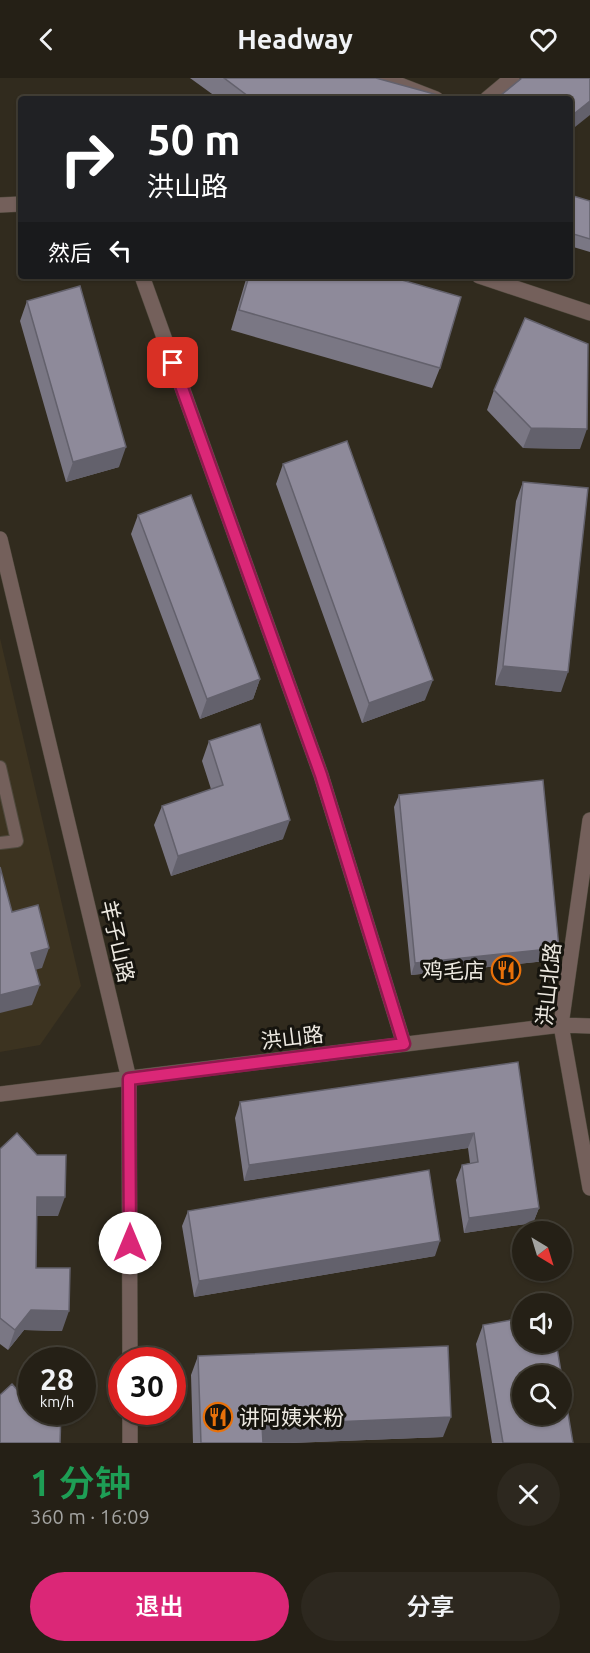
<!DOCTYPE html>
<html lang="zh">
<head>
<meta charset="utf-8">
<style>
  :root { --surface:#252016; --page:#2d281f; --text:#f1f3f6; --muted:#a3a3a1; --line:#423e35; --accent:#db2777 }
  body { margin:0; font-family:Ubuntu,"Noto Sans SC",sans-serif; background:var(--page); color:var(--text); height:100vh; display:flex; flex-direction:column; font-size:22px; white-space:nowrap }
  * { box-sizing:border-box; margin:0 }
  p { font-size:20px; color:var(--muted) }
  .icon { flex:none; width:33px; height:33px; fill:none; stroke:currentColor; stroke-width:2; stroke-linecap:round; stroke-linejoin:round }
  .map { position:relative; height:1365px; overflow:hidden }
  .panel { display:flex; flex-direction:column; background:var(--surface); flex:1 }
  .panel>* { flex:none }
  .top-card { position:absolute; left:18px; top:18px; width:555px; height:183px; border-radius:6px; box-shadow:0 2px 4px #0004,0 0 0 2px var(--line); background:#202124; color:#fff; overflow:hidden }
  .needle { width:39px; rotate:142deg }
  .buttons { position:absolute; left:512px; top:1143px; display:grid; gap:12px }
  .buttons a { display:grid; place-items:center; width:60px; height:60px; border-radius:50%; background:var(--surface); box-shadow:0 2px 4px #0004,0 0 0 2px var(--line); font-size:30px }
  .speed { position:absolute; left:18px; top:1269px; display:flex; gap:12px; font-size:30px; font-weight:700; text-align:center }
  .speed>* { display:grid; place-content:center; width:78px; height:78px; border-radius:50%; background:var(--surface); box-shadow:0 2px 4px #0004,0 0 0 2px var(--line); line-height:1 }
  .speed small { font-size:15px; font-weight:400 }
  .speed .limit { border:9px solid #d22; background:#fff; color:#111 }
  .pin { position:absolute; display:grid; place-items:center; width:51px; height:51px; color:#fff; margin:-26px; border-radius:12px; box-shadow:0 3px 9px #0006 }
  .me { position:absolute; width:66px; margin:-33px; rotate:0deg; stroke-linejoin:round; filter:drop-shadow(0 0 4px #0008) }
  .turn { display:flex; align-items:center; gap:21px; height:126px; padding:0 30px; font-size:27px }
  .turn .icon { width:78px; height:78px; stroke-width:2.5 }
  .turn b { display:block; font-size:42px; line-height:51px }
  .then { display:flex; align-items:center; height:57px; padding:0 30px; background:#0003; gap:12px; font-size:22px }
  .round { display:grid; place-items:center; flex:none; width:63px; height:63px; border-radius:32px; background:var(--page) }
  .overview { display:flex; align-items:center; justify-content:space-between; height:102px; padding:0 30px }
  h1 { font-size:36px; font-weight:600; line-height:45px; color:#1e9e55 }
  .cta { display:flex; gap:12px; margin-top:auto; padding:12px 30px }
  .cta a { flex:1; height:69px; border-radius:36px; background:var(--accent); color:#fff; font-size:24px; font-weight:600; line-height:69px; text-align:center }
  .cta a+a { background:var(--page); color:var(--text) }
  header { display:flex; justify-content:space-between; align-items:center; height:78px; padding:0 30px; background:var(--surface); font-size:27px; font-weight:600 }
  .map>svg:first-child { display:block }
</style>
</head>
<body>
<header><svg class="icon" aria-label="back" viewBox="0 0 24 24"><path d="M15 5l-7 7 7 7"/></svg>Headway<svg class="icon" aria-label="heart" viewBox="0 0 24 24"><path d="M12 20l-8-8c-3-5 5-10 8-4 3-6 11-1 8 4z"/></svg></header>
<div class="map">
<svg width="590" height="1365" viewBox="0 0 590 1365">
  <rect width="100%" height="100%" fill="#312b1e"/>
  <path fill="#3c3320" d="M 0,560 L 81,908 L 40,967 L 0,974 Z"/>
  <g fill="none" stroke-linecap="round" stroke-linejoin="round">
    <g stroke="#4f493d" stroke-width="14">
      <path id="service" d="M 0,689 L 17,763 L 0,765"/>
    </g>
    <g stroke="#4f493d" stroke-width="16">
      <path id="minor" d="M 382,0 L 436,21
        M 487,21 L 512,0
        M 0,127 L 21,126
        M 142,198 L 321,697 L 404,966
        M 479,198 L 590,235
        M 0,461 L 129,1001 L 130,1282
        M 590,742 L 561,947 L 590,1110
        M 0,1016 L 561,947 L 590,948
        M 130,1334 L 130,1365"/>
    </g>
    <use href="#service" stroke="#74605b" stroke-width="12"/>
    <use href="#minor" stroke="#74605b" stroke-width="15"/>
  </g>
  <path fill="#7a7784" d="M 190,0 L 376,0 L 449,21 L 219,21 Z
    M 570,117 L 590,123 L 590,174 L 570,168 Z
    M 247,198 L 388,198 L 440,290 L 432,310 L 231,252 Z
    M 27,223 L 119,389 L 66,404 L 20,243 Z
    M 494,312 L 580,371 L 523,370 L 487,332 Z
    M 283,386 L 425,622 L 362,645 L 276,406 Z
    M 523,404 L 561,614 L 495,607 L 516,423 Z
    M 138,437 L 260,601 L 253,621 L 200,641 L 131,456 Z
    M 209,663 L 283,761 L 171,798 L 154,747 L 162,728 L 211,711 L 202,683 Z
    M 399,717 L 559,870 L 555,882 L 411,897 L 394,729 Z
    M 518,984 L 539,1130 L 533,1145 L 464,1155 L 456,1102 L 462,1087 L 470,1085 L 468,1070 L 244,1103 L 235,1040 L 240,1024 Z
    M 0,1071 L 58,1138 L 36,1138 L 36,1190 L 62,1253 L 24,1252 L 8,1272 L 0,1266 Z
    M 188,1133 L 435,1178 L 194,1219 L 182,1148 Z
    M 483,1247 L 573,1365 L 492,1365 L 476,1266 Z
    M 198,1278 L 443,1359 L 290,1365 L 193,1365 L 191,1297 Z"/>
  <path fill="#63616c" d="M 590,23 L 590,37 L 570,53 L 570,39 Z
    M 531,350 L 587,351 L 580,371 L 523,370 Z
    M 126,369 L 119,389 L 66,404 L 73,384 Z
    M 503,588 L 568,594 L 561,614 L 495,607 Z
    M 260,601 L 253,621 L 200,641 L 207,621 Z
    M 433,602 L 425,622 L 362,645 L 369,625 Z
    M 290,742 L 283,761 L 171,798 L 178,778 Z
    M 49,870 L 42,890 L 24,895 L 31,875 Z
    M 559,870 L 555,882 L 411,897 L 415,885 Z
    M 40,907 L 32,927 L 0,935 L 0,917 Z
    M 474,1055 L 468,1070 L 244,1103 L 249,1087 Z
    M 37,1119 L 65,1119 L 58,1138 L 29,1138 Z
    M 539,1130 L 533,1145 L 464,1155 L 469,1140 Z
    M 440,1163 L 435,1178 L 194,1219 L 199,1203 Z
    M 31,1232 L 69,1233 L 62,1253 L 24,1252 L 8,1272 L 15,1252 Z
    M 451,1339 L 443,1359 L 290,1365 L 256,1365 L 262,1347 Z"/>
  <path fill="#8e8a9a" stroke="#63616c" stroke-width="1.5" fill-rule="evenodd" d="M 224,0 L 376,0 L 449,20 L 449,21 L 252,21 Z
    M 522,0 L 590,0 L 590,23 L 570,39 L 570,21 L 496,21 Z
    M 570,117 L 590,123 L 590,161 L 570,155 Z
    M 249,198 L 388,198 L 461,219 L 440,290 L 239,232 Z
    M 80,208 L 126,369 L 73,384 L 27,223 Z
    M 525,240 L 588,266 L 587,351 L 531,350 L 494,312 Z
    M 347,363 L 433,602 L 369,625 L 283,386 Z
    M 523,404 L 588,410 L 568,594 L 503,588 Z
    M 191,417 L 260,601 L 207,621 L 138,437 Z
    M 260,646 L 290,742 L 178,778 L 162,728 L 223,707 L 209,663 Z
    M 543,702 L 559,870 L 415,885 L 399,717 Z
    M 0,789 L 12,834 L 38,827 L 49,870 L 31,875 L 40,907 L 0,917 Z
    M 518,984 L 539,1130 L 469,1140 L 462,1087 L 478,1084 L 474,1055 L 249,1087 L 240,1024 Z
    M 17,1055 L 37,1077 L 66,1077 L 65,1119 L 37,1119 L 36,1190 L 70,1190 L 69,1233 L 31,1232 L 15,1252 L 0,1240 L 0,1071 Z
    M 429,1092 L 440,1163 L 199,1203 L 188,1133 Z
    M 522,1240 L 522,1264 L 556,1264 L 573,1365 L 503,1365 L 483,1247 ZM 522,1298 L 561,1298 L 561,1336 L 522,1336 Z
    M 448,1268 L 451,1339 L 262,1347 L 263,1365 L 201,1365 L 198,1278 Z
    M 12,1306 L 32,1328 L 32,1334 L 61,1334 L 60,1365 L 0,1365 L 0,1317 Z"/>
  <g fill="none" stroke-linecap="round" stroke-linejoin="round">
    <g stroke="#8e194d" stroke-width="15">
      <path id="route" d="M 130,1165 L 129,1001 L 404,966 L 321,697 L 173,285"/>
    </g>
    <use href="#route" stroke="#db2777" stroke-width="10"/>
  </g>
  <defs>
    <g id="restaurant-ring" transform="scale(1.5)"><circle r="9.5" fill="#16140e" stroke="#e8710a" stroke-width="1.5"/><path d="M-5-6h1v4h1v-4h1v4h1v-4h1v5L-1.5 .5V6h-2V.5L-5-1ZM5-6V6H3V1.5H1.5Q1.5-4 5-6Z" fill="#e8710a"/></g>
  </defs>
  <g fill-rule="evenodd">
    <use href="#restaurant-ring" x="506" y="892"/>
    <use href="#restaurant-ring" x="218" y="1339"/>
  </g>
  <g text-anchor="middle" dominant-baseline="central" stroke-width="6" stroke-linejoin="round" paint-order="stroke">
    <g font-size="21" fill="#ece8e0" stroke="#16140e">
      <text transform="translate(118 863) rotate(77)">羊子山路</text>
      <text transform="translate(548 906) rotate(-84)">洪山北路</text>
      <text transform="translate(292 959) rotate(-7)">洪山路</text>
    </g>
    <g font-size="21" fill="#ece8e0" stroke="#16140e" text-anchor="end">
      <text x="485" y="892">鸡毛店</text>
      <text x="239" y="1339" text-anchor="start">讲阿姨米粉</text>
    </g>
  </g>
</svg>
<div class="buttons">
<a><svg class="needle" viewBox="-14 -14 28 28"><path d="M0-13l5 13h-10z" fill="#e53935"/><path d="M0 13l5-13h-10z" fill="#a3a3a1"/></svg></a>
<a><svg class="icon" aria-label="sound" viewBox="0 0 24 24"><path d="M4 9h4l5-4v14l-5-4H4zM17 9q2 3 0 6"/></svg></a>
<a><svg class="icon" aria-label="search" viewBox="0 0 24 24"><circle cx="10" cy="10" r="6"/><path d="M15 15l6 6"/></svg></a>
</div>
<div class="speed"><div>28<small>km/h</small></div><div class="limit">30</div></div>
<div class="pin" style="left:173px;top:285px;background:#d93025"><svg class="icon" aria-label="arrive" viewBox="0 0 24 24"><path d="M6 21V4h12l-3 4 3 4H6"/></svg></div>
<svg class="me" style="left:130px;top:1165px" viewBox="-20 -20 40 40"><circle r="19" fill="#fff"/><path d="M0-13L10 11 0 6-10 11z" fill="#db2777"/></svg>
<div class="top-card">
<div class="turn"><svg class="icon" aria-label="right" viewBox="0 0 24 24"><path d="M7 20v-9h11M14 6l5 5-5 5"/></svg><div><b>50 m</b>洪山路</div></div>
<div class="then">然后<svg class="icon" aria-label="left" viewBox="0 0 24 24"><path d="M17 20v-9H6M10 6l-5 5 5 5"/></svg></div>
</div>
</div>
<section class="panel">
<div class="overview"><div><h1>1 分钟</h1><p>360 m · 16:09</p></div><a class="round"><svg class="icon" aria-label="close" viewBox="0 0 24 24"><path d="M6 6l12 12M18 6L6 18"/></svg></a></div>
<div class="cta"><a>退出</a><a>分享</a></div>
</section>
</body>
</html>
